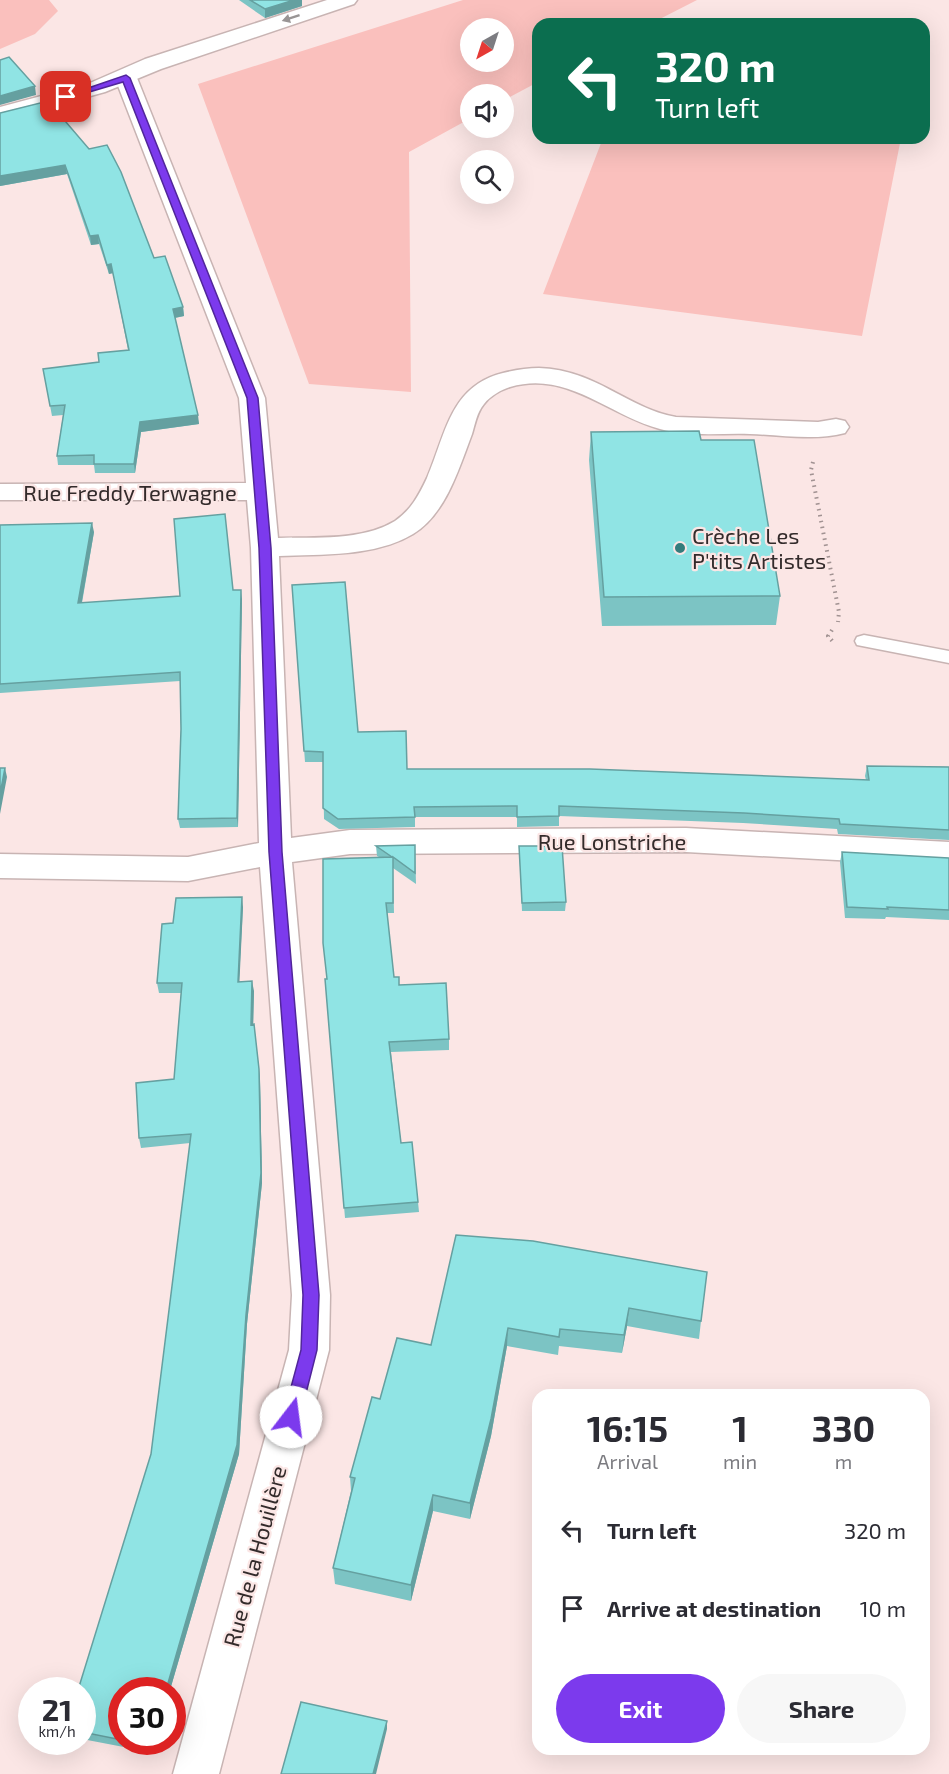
<!DOCTYPE html>
<html lang="en">
<head>
<meta charset="utf-8">
<style>
  :root { --surface:#fff; --page:#f7f7f7; --text:#2b2b33; --muted:#7c7c81; --accent:#7c3aed }
  body { margin:0; font-family:"Exo 2",sans-serif; background:var(--page); color:var(--text); height:100vh; display:flex; flex-direction:column; font-size:22px; white-space:nowrap }
  * { box-sizing:border-box; margin:0 }
  p { font-size:20px; color:var(--muted) }
  .icon { flex:none; width:33px; height:33px; fill:none; stroke:currentColor; stroke-width:2; stroke-linecap:round; stroke-linejoin:round }
  .map { position:relative; flex:1; overflow:hidden }
  .panel { position:absolute; left:532px; top:1389px; width:398px; height:366px; display:flex; flex-direction:column; background:var(--surface); border-radius:18px; box-shadow:0 6px 24px #0002 }
  .panel>* { flex:none }
  .guide { position:absolute; left:532px; top:18px; width:398px; height:126px; border-radius:18px; box-shadow:0 6px 24px #0002; background:#0b6e4f; color:#fff; overflow:hidden }
  .needle { width:39px; rotate:219deg }
  .tools { position:absolute; left:460px; top:18px; display:grid; gap:12px }
  .tools a { display:grid; place-items:center; width:54px; height:54px; border-radius:50%; background:var(--surface); box-shadow:0 6px 24px #0002; font-size:30px }
  .speed { position:absolute; left:18px; top:1677px; display:flex; gap:12px; font-size:30px; font-weight:700; text-align:center }
  .speed>* { display:grid; place-content:center; width:78px; height:78px; border-radius:50%; background:var(--surface); box-shadow:0 6px 24px #0002; line-height:1 }
  .speed small { font-size:15px; font-weight:400 }
  .speed .limit { border:9px solid #d22; background:#fff; color:#111 }
  .pin { position:absolute; display:grid; place-items:center; width:51px; height:51px; color:#fff; margin:-26px; border-radius:12px; box-shadow:0 3px 9px #0006 }
  .me { position:absolute; width:66px; margin:-33px; rotate:15deg; stroke-linejoin:round; filter:drop-shadow(0 0 4px #0008) }
  .turn { display:flex; align-items:center; gap:21px; height:126px; padding:0 24px; font-size:27px }
  .turn .icon { width:78px; height:78px; stroke-width:2.5 }
  .turn b { display:block; font-size:42px; line-height:51px }
  .eta { display:flex; justify-content:space-evenly; align-items:center; height:102px; text-align:center }
  .eta b { font-size:36px; font-weight:700; line-height:42px }
  .action { display:flex; gap:12px; margin-top:auto; padding:12px 24px }
  .action a { flex:1; height:69px; border-radius:36px; background:var(--accent); color:#fff; font-size:24px; font-weight:700; line-height:69px; text-align:center }
  .action a+a { background:var(--page); color:var(--text) }
  ul { padding:0; list-style:none }
  li { display:flex; align-items:center; gap:18px; height:78px; padding:0 24px }
  li div { flex:1 }
  li b { display:block; font-size:22px }
  li em { font-style:normal }
  .map>svg:first-child { display:block }
</style>
</head>
<body>
<div class="map">
<svg width="949" height="1774" viewBox="0 0 949 1774">
  <rect width="100%" height="100%" fill="#fbe6e5"/>
  <path fill="#fac0bd" fill-rule="evenodd" d="M 0,0 L 49,0 L 58,11 L 35,34 L 0,49 Z
    M 463,0 L 697,0 L 650,24 L 538,24 L 538,82 L 504,100 L 504,94 L 471,94 L 471,118 L 409,152 L 411,392 L 309,384 L 198,84 ZM 471,28 L 504,28 L 504,62 L 471,62 Z
    M 603,138 L 901,138 L 862,336 L 543,294 Z"/>
  <g fill="none" stroke-linecap="round" stroke-linejoin="round">
    <g stroke="#c8b4b3" stroke-width="3">
      <path id="lane" d="M 864,635 L 949,651 L 949,663 L 857,645 L 855,641 L 857,637 Z"/>
    </g>
    <g stroke="#c8b4b3" stroke-width="3">
      <path id="street" d="M 126,72 L 134,73 L 137,78 L 265,398 L 278,538 C 315,537 362,541 395,521 C 411,510 419,495 427,478 C 446,434 450,386 503,373 C 515,370 528,368 539,368 C 597,370 626,408 676,417 L 818,422 L 836,419 L 845,421 L 849,427 L 845,433 C 814,441 783,435 750,434 C 720,433 689,437 660,429 C 608,415 567,370 510,387 C 501,390 490,396 484,404 C 477,412 475,424 472,434 C 459,468 446,514 413,534 C 375,557 322,554 279,556 L 291,838 L 350,830 L 686,828 L 949,842 L 949,866 L 686,852 L 350,854 L 292,862 L 330,1295 L 329,1350 L 219,1774 L 173,1774 L 289,1350 L 292,1295 L 260,867 L 188,881 L 0,878 L 0,854 L 188,857 L 259,843 L 251,548 L 247,500 L 0,500 L 0,484 L 246,483 L 239,398 L 115,78 L 118,73 Z"/>
    </g>
    <g stroke="#c8b4b3" stroke-width="3">
      <path id="secondary" d="M 327,0 L 357,0 L 354,4 L 161,69 L 105,92 L 0,121 L 0,107 L 90,83 L 145,59 Z"/>
    </g>
    <path stroke="#a19292" stroke-width="4" stroke-dasharray="1.5 4.5" stroke-linecap="butt" d="M 813,462 L 811,470 L 839,612 L 838,622
      M 832,630 L 828,636 L 834,643"/>
    <use href="#lane" fill="#fff" fill-rule="evenodd"/>
    <use href="#street" fill="#fff" fill-rule="evenodd"/>
    <use href="#secondary" fill="#fff" fill-rule="evenodd"/>
  </g>
  <path fill="#7cc4c4" d="M 239,0 L 302,0 L 302,6 L 265,18 Z
    M 48,101 L 154,258 L 183,307 L 184,316 L 175,318 L 199,424 L 141,432 L 135,473 L 95,473 L 94,465 L 58,465 L 57,456 L 63,415 L 52,416 L 43,369 L 99,362 L 128,350 L 113,273 L 109,274 L 99,244 L 91,245 L 67,174 L 0,186 L 0,113 Z
    M 591,432 L 701,440 L 780,596 L 776,625 L 602,626 L 589,460 Z
    M 0,525 L 94,532 L 82,603 L 180,596 L 233,590 L 242,599 L 238,827 L 180,828 L 178,819 L 181,729 L 180,681 L 0,693 Z
    M 292,585 L 358,732 L 407,769 L 866,780 L 865,776 L 867,766 L 949,767 L 949,840 L 838,834 L 837,829 L 743,823 L 559,816 L 559,826 L 517,827 L 517,817 L 415,817 L 415,827 L 339,829 L 324,819 L 323,762 L 305,762 Z
    M 415,845 L 416,884 L 393,868 L 394,913 L 387,913 L 394,977 L 399,985 L 449,1039 L 449,1050 L 391,1052 L 401,1143 L 418,1202 L 419,1212 L 345,1218 L 325,979 L 327,979 L 379,857 L 377,856 L 376,846 Z
    M 519,846 L 566,902 L 565,911 L 522,911 Z
    M 842,852 L 949,858 L 949,920 L 886,917 L 885,919 L 845,918 L 840,862 Z
    M 243,907 L 239,981 L 254,991 L 253,1024 L 260,1079 L 262,1183 L 247,1324 L 239,1454 L 170,1690 L 122,1690 L 122,1742 L 157,1742 L 155,1753 L 82,1739 L 82,1690 L 151,1454 L 190,1143 L 141,1148 L 139,1138 L 174,1079 L 181,993 L 159,993 L 157,983 L 173,923 Z
    M 456,1235 L 701,1321 L 699,1339 L 627,1326 L 622,1353 L 559,1346 L 558,1355 L 507,1346 L 491,1436 L 470,1519 L 433,1511 L 411,1601 L 335,1584 L 333,1568 L 351,1491 L 350,1477 L 380,1399 L 431,1345 Z"/>
  <path fill="#65a0a0" d="M 294,0 L 302,0 L 302,6 L 265,18 L 265,9 Z
    M 35,86 L 36,95 L 0,105 L 0,96 Z
    M 65,165 L 67,174 L 0,186 L 0,176 Z
    M 98,235 L 99,244 L 91,245 L 90,236 Z
    M 111,264 L 113,273 L 109,274 L 107,265 Z
    M 183,307 L 184,316 L 174,318 L 173,309 Z
    M 198,415 L 199,424 L 141,432 L 135,473 L 134,464 L 140,422 Z
    M 92,523 L 94,532 L 80,612 L 78,603 Z
    M 241,590 L 242,599 L 238,827 L 237,818 Z
    M 5,768 L 7,777 L 0,814 L 0,794 Z
    M 242,897 L 243,907 L 239,991 L 238,982 Z
    M 252,981 L 254,991 L 253,1034 L 251,1025 Z
    M 254,1024 L 260,1079 L 262,1183 L 247,1324 L 239,1454 L 170,1690 L 166,1690 Z
    M 629,1308 L 627,1326 L 622,1353 L 624,1335 Z
    M 508,1328 L 507,1346 L 491,1436 L 470,1519 L 470,1503 Z
    M 433,1495 L 433,1511 L 411,1601 L 411,1585 Z
    M 387,1721 L 387,1729 L 376,1774 L 373,1774 Z
    M 153,1742 L 157,1742 L 155,1753 L 152,1746 Z"/>
  <path fill="#90e4e4" stroke="#65a0a0" stroke-width="1.5" d="M 250,0 L 294,0 L 265,9 Z
    M 9,57 L 35,86 L 0,96 L 0,60 Z
    M 48,101 L 89,149 L 107,145 L 121,172 L 154,258 L 165,256 L 183,307 L 173,309 L 198,415 L 140,422 L 134,464 L 94,464 L 94,455 L 57,456 L 65,405 L 50,406 L 43,369 L 99,362 L 98,353 L 129,350 L 111,264 L 107,265 L 98,235 L 90,236 L 65,165 L 0,176 L 0,113 Z
    M 699,431 L 701,440 L 754,440 L 780,596 L 604,597 L 591,432 Z
    M 225,514 L 233,590 L 241,590 L 237,818 L 178,819 L 181,729 L 180,672 L 0,684 L 0,525 L 92,523 L 78,603 L 180,596 L 174,519 Z
    M 345,582 L 358,732 L 406,731 L 407,769 L 590,769 L 869,780 L 867,766 L 949,767 L 949,830 L 840,824 L 839,819 L 744,813 L 559,806 L 559,816 L 517,817 L 517,806 L 414,807 L 415,817 L 338,819 L 323,808 L 323,752 L 304,751 L 292,585 Z
    M 0,768 L 5,768 L 0,794 Z
    M 415,845 L 415,873 L 393,857 L 393,903 L 386,903 L 394,977 L 399,977 L 399,985 L 446,983 L 449,1039 L 389,1042 L 401,1143 L 412,1142 L 418,1202 L 344,1208 L 325,979 L 327,979 L 323,943 L 323,859 L 392,857 L 376,846 Z
    M 519,846 L 562,846 L 566,902 L 522,903 Z
    M 842,852 L 949,858 L 949,910 L 887,907 L 888,909 L 847,907 Z
    M 242,897 L 238,982 L 252,981 L 251,1025 L 254,1024 L 259,1069 L 261,1173 L 246,1315 L 237,1445 L 166,1690 L 122,1690 L 122,1740 L 82,1732 L 82,1690 L 78,1690 L 151,1454 L 191,1134 L 139,1138 L 136,1083 L 174,1079 L 182,983 L 157,983 L 162,924 L 173,923 L 176,898 Z
    M 456,1235 L 533,1241 L 707,1272 L 701,1321 L 629,1308 L 624,1335 L 560,1329 L 559,1337 L 508,1328 L 491,1419 L 470,1503 L 433,1495 L 411,1585 L 333,1568 L 355,1478 L 350,1477 L 372,1397 L 380,1399 L 397,1338 L 431,1345 Z
    M 301,1702 L 387,1721 L 373,1774 L 281,1774 Z
    M 130,1742 L 153,1742 L 152,1746 Z"/>
  <defs><path id="oneway-solid" d="M-6-.8H1V-3.2L6.5 0L1 3.2V.8H-6Z" transform="scale(1.5)"/></defs>
  <use fill="#999595" href="#oneway-solid" transform="translate(291 18) rotate(162)"/>
  <path fill="#7c3aed" stroke="#51269a" stroke-width="1.5" d="M 126,75 L 130,78 L 258,398 L 271,548 L 282,852 L 319,1295 L 317,1350 L 300,1417 L 297,1423 L 291,1425 L 285,1423 L 283,1417 L 301,1350 L 303,1295 L 269,852 L 259,548 L 247,398 L 123,82 L 66,99 L 62,97 Z"/>
  <circle fill="#337c7c" stroke="#fbe6e5" stroke-width="2" cx="680" cy="548" r="6"/>
  <g text-anchor="middle" dominant-baseline="central" stroke-width="4.5" stroke-linejoin="round" paint-order="stroke">
    <g font-size="22" fill="#332b2b" stroke="#fbe6e5">
      <text x="130" y="492">Rue Freddy Terwagne</text>
      <text x="612" y="841">Rue Lonstriche</text>
      <text transform="translate(254 1556) rotate(-75)">Rue de la Houillère</text>
    </g>
    <g font-size="22" fill="#332b2b" stroke="#fbe6e5" text-anchor="start">
      <text x="692" y="535">Crèche Les<tspan x="692" dy="25">P'tits Artistes</tspan></text>
    </g>
  </g>
</svg>
<div class="tools">
<a><svg class="needle" viewBox="-14 -14 28 28"><path d="M0-13l5 13h-10z" fill="#e53935"/><path d="M0 13l5-13h-10z" fill="#7c7c81"/></svg></a>
<a><svg class="icon" aria-label="sound" viewBox="0 0 24 24"><path d="M4 9h4l5-4v14l-5-4H4zM17 9q2 3 0 6"/></svg></a>
<a><svg class="icon" aria-label="search" viewBox="0 0 24 24"><circle cx="10" cy="10" r="6"/><path d="M15 15l6 6"/></svg></a>
</div>
<div class="speed"><div>21<small>km/h</small></div><div class="limit">30</div></div>
<div class="pin" style="left:66px;top:97px;background:#d93025"><svg class="icon" aria-label="arrive" viewBox="0 0 24 24"><path d="M6 21V4h12l-3 4 3 4H6"/></svg></div>
<svg class="me" style="left:291px;top:1417px" viewBox="-20 -20 40 40"><circle r="19" fill="#fff"/><path d="M0-13L10 11 0 6-10 11z" fill="#7c3aed"/></svg>
<div class="guide">
<div class="turn"><svg class="icon" aria-label="left" viewBox="0 0 24 24"><path d="M17 20v-9H6M10 6l-5 5 5 5"/></svg><div><b>320 m</b>Turn left</div></div>
</div>
<section class="panel">
<div class="eta">
<div><b>16:15</b><p>Arrival</p></div>
<div><b>1</b><p>min</p></div>
<div><b>330</b><p>m</p></div>
</div>
<ul>
<li><svg class="icon" aria-label="left" viewBox="0 0 24 24"><path d="M17 20v-9H6M10 6l-5 5 5 5"/></svg><div><b>Turn left</b></div><em>320 m</em></li>
<li><svg class="icon" aria-label="arrive" viewBox="0 0 24 24"><path d="M6 21V4h12l-3 4 3 4H6"/></svg><div><b>Arrive at destination</b></div><em>10 m</em></li>
</ul>
<div class="action"><a>Exit</a><a>Share</a></div>
</section>
</div>
</body>
</html>
